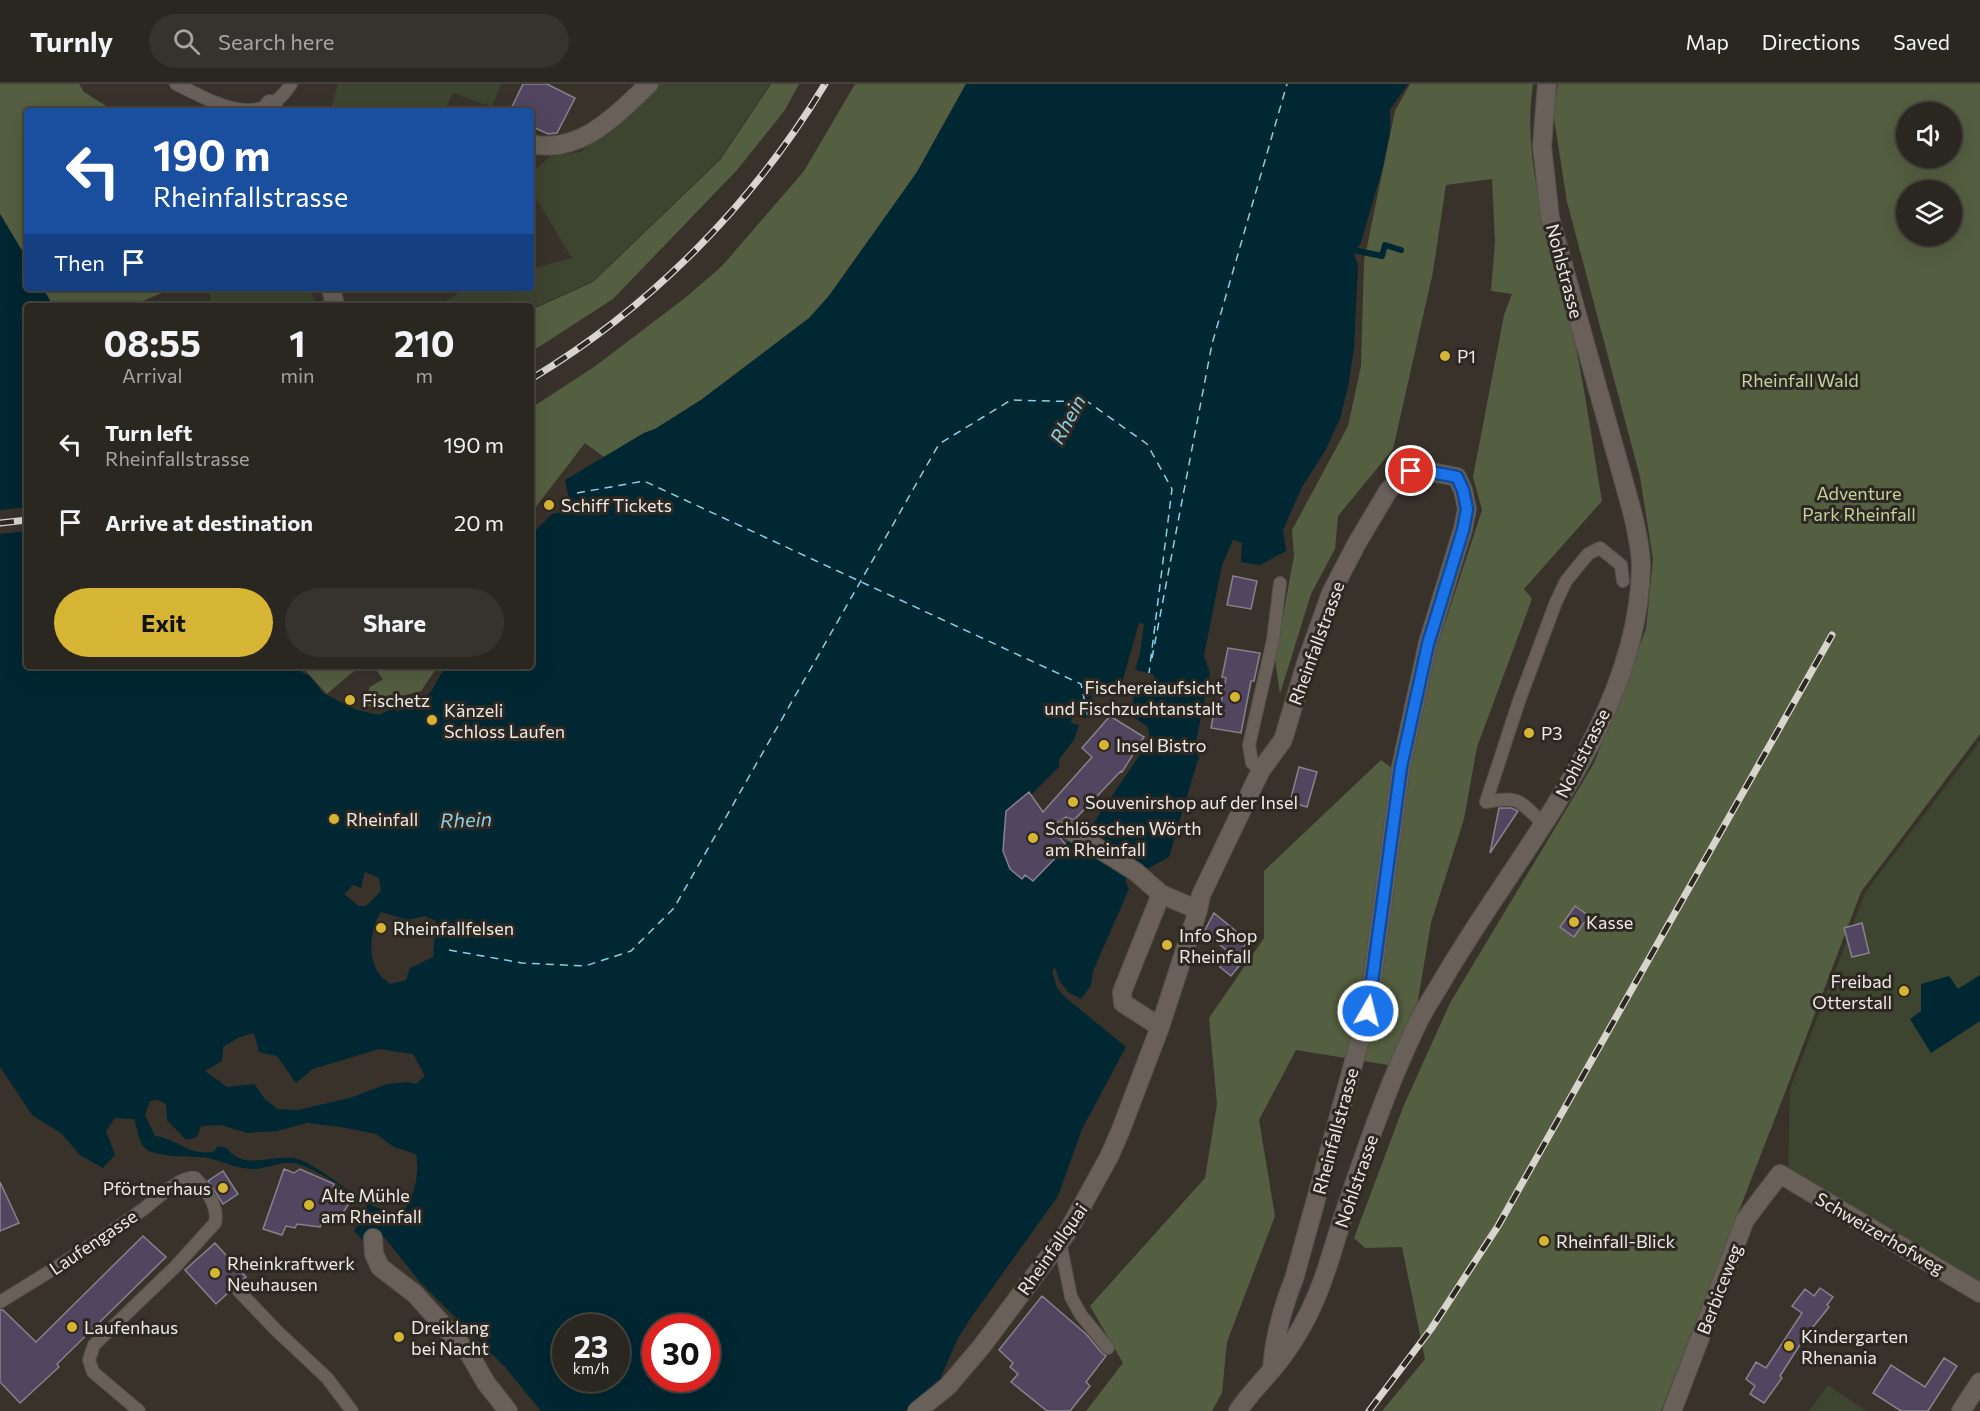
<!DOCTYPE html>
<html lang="en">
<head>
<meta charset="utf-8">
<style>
  :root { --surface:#2a2620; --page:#36322d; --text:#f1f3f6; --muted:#a5a5a5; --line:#46433e; --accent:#d6b534 }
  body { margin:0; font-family:Commissioner,sans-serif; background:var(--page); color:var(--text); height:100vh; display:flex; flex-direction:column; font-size:22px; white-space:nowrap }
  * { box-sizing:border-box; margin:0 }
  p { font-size:20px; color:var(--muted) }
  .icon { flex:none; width:33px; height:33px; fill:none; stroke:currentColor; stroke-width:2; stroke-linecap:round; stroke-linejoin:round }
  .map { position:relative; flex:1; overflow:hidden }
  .side { position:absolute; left:24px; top:219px; width:510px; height:366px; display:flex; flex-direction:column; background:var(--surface); border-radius:6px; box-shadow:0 6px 24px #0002,0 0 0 2px var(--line) }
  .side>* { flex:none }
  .hud { position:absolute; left:24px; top:24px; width:510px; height:183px; border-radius:6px; box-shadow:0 6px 24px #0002,0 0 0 2px var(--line); background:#1a4fa0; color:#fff; overflow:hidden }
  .tools { position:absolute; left:1896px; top:18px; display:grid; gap:12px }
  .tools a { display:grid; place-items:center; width:66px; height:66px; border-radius:50%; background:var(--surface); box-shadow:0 6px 24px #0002,0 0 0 2px var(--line); font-size:30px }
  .speed { position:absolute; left:552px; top:1230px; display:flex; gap:12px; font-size:30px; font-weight:700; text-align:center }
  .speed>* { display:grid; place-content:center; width:78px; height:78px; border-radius:50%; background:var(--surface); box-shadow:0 6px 24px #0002,0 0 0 2px var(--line); line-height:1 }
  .speed small { font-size:15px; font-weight:400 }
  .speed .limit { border:9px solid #d22; background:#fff; color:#111 }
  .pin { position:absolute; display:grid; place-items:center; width:51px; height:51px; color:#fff; margin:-26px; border:3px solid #fff; border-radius:50%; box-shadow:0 2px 6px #0007 }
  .me { position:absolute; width:66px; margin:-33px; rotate:8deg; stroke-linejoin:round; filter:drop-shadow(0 0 4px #0008) }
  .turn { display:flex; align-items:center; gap:21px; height:126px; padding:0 30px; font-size:27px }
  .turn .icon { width:78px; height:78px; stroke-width:2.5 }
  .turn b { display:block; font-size:42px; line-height:51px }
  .then { display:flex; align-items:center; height:57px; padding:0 30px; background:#0003; gap:12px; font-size:22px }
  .eta { display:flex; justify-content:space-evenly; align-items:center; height:102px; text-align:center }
  .eta b { font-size:36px; font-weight:700; line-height:42px }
  .button { display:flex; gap:12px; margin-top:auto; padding:12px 30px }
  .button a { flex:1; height:69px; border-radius:36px; background:var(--accent); color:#111; font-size:24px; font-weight:700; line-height:69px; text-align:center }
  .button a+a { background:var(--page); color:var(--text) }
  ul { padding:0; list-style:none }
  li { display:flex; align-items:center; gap:18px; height:78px; padding:0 30px }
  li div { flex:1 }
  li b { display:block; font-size:22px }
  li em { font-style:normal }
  header { display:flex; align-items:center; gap:36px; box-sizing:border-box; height:84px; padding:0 30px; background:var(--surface); border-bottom:2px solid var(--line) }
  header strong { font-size:28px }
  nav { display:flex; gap:33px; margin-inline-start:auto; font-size:21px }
  .search { width:420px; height:54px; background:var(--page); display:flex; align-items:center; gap:15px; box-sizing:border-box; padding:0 21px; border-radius:33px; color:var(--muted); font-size:22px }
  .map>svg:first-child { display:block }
</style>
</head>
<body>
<header>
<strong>Turnly</strong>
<div class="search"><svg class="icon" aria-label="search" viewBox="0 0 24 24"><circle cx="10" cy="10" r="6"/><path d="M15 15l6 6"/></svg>Search here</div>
<nav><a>Map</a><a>Directions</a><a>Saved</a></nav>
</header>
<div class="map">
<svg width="1980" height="1327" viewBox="0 0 1980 1327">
  <rect width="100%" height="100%" fill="#38322b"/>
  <path fill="#3d442f" d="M 338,0 L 501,0 L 492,23 L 453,9 L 444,27 L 330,27 Z
    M 660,0 L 770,0 L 719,76 L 593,197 L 531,225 L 531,222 L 437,222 L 468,204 L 531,204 L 531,185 L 572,174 L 531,106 L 531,89 L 551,72 L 580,68 L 653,9 Z
    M 208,204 L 309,204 L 317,222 L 212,222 Z
    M 1980,657 L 1980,1202 L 1883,1141 L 1788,1089 L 1790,1005 L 1865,809 Z
    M 1828,1301 L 1866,1327 L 1809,1327 Z"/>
  <path fill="#545e40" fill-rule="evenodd" d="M 0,0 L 79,0 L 84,8 L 114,27 L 27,27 L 27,175 L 0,130 Z
    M 771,0 L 799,0 L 785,26 L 737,86 L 613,215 L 531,268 L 531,226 L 593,198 L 720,76 Z
    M 855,0 L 966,0 L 917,88 L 858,173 L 828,213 L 809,235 L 701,316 L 655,345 L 644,349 L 604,373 L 585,359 L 531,429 L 531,324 L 594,283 L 685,214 L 722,182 L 804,87 Z
    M 1410,0 L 1533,0 C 1520,89 1557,174 1575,259 C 1586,311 1593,364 1602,417 L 1524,505 L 1532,515 L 1477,663 L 1464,735 L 1431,839 L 1417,922 L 1388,981 L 1296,966 L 1259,1036 L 1275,1132 L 1227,1258 L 1222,1309 L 1212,1327 L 1086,1327 L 1123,1279 L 1090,1222 L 1205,1094 L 1217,1020 L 1209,934 L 1264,854 L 1264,787 L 1381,676 L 1408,696 L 1437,563 L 1482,426 L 1473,393 L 1504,231 L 1512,210 L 1491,207 L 1495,158 L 1492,95 L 1446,101 L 1433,188 L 1393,365 L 1338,432 L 1335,465 L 1311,510 L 1280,610 L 1275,575 L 1294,472 L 1292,446 L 1348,342 L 1361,282 L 1364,177 L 1395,27 Z
    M 1558,0 L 1980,0 L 1980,650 L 1861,808 L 1786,1006 L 1661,1327 L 1382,1327 L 1425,1275 L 1402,1163 L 1365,1164 L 1354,1154 L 1404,1021 L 1450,919 L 1594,679 L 1646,545 L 1653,475 L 1640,393 L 1567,118 L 1553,28 ZM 1906,28 L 1952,28 L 1952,74 L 1906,74 ZM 1906,106 L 1952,106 L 1952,152 L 1906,152 Z
    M 43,204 L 173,204 L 136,220 L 136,222 L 53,222 Z
    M 301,582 L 360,582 L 327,610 Z
    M 373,582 L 438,582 L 421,607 L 405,611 L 374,624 L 362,620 L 370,603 L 383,595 Z"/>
  <path fill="#002732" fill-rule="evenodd" d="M 966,0 L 1408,0 L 1390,26 L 1390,48 L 1383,83 L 1360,161 L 1353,167 L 1358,181 L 1354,264 L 1348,303 L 1340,335 L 1325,367 L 1302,403 L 1283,446 L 1286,467 L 1260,481 L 1241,478 L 1242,459 L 1233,456 L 1222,481 L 1204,572 L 1210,589 L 1195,662 L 1196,669 L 1199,672 L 1169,773 L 1145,786 L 1135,780 L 1125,797 L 1129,805 L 1093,887 L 1091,901 L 1081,915 L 1068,908 L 1059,896 L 1055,883 L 1052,887 L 1057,904 L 1066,914 L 1126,963 L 1082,1045 L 1058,1112 L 970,1235 L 958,1254 L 940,1295 L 921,1315 L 905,1327 L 541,1327 L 505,1283 L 420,1198 L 385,1154 L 378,1149 L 364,1157 L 354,1147 L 366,1127 L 366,1120 C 345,1106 323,1088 298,1080 C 285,1076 271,1083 257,1085 C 241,1086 224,1078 208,1074 C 193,1071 157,1075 145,1064 C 138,1058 138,1044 134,1035 L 115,1034 L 106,1047 L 115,1071 L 103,1084 L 80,1071 L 61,1049 L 32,1031 L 0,983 L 0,130 L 27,175 L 27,204 L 43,204 L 53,222 L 27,222 L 27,582 L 295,582 L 303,589 L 309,591 L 323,609 L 357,626 L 379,631 L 391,625 L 398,627 L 430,609 L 446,582 L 531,582 L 531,451 L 552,430 L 601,420 L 600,414 L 570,420 L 565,396 L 644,349 L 655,345 L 701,316 L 809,234 L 828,213 L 917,88 ZM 1139,539 L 1144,540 L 1140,569 L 1135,586 L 1153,590 L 1155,597 L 1135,609 L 1129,630 L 1148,643 L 1150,656 L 1090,744 L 1066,759 L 1067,762 L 1033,797 L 1025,791 L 1022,795 C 996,773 1003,757 1006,727 L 1028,708 L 1031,711 L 1059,683 L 1059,675 L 1074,656 L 1079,641 L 1071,639 L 1073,626 L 1079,626 L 1082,634 L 1093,632 L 1091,600 L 1122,599 ZM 365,788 L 379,794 L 381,807 L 366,822 L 359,822 L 344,810 L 353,801 L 361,804 ZM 381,828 L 408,836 L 425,832 L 436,837 L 433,873 L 410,884 L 406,896 L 390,900 C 385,896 379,891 376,885 C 368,868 371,843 381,828 ZM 254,949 L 259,968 L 277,972 L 296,999 L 313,985 L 379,965 L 413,970 L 425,992 L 416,1000 L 407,998 L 387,1000 L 350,1014 L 298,1026 L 277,1025 L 265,1015 L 254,1000 L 227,1003 L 205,987 L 222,977 L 223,963 L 240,953 ZM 158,1016 L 166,1020 L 167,1036 L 186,1056 L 197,1053 L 201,1042 L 221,1041 L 247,1049 L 277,1047 L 307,1039 L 341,1043 L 376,1050 L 394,1063 L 416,1070 C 420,1090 414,1115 401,1131 C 368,1128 332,1090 301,1076 C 278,1066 244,1090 227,1064 L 217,1062 L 215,1067 C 190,1074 177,1054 155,1052 L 145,1031 L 150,1017 ZM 566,1244 L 616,1244 L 616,1294 L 566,1294 ZM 656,1244 L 706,1244 L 706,1294 L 656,1294 Z
    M 1980,891 L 1980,937 L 1931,969 L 1910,935 L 1921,927 L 1921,900 L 1949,892 L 1958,905 Z"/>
  <path fill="#38322b" d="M 27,423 L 27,447 L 0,450 L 0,426 Z"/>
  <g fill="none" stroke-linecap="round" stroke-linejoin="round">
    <path stroke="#002732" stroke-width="6" d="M 1349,162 L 1353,166 L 1382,172 L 1385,161 L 1401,166"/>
    <path stroke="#8bd0e9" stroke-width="1.5" stroke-dasharray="8 6" stroke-linecap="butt" d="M 577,409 L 644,397 L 1081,600 L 1088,633
      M 1152,574 L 1212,260 L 1287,0
      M 449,866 L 522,879 L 585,882 L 631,867 L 674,824 L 939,360 L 1011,316 L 1088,318 L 1147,360 L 1172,405 L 1149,589"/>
  </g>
  <path fill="#524560" stroke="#87828c" stroke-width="1.5" d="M 523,0 L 547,0 L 575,14 L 557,49 L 548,50 L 531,42 L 531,27 L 510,27 Z
    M 1233,492 L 1257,497 L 1251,525 L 1227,521 Z
    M 1228,564 L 1260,569 L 1254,597 L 1251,597 L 1241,649 L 1211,644 L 1214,628 L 1219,629 L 1226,594 L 1222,593 Z
    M 1110,632 L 1144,653 L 1122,688 L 1121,687 L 1074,736 L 1066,733 L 1057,738 L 1056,749 L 1067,762 L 1033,797 L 1025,791 L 1022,795 L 1010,785 L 1003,767 L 1006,727 L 1029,708 L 1043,728 L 1092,673 L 1082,664 Z
    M 1299,683 L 1317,688 L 1307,723 L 1290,718 Z
    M 1499,724 L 1511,724 L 1518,727 L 1490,769 Z
    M 1575,822 L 1589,832 L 1574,853 L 1560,843 Z
    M 1214,829 L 1248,857 L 1237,873 L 1243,877 L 1231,892 L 1220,883 L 1230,869 L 1204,848 Z
    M 1862,839 L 1869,869 L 1852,873 L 1844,844 Z
    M 284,1085 L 294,1089 L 300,1085 L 334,1100 L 333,1103 L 354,1112 L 338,1136 L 325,1131 L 320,1143 L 297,1140 L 295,1144 L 286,1142 L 282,1151 L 263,1145 Z
    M 223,1087 L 238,1110 L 223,1120 L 208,1097 Z
    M 0,1098 L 19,1139 L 0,1147 Z
    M 143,1152 L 166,1173 L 57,1280 L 59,1283 L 20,1319 L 0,1298 L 0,1226 L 3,1226 L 36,1258 Z
    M 215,1159 L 246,1193 L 241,1197 L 237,1195 L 230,1197 L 227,1201 L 229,1208 L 216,1220 L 185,1186 Z
    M 1820,1204 L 1833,1213 L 1827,1221 L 1829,1223 L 1805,1253 L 1780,1292 L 1782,1294 L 1764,1319 L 1750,1310 L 1755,1302 L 1746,1295 L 1756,1278 L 1766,1284 L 1802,1229 L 1792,1222 L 1805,1205 L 1814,1212 Z
    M 1042,1212 L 1086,1250 L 1102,1269 L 1106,1272 L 1086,1298 L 1090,1302 L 1070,1327 L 1047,1327 L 1011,1298 L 1018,1290 L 1010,1283 L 1013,1279 L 999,1266 Z
    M 1944,1274 L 1957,1282 L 1928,1327 L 1901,1327 L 1873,1309 L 1891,1281 L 1925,1303 Z"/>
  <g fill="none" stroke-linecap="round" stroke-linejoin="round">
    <g stroke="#55504a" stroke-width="14">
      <path id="lane" d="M 176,0 C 213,18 261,48 291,0
        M 1261,686 L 1252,679 L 1249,661 L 1273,556 L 1280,499
        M 1543,740 C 1521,717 1518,711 1486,718 L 1519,617 L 1556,518 L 1566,497 L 1588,470 L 1600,464 L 1621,481 L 1623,497
        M 1060,1158 L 1071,1213 L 1081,1231 L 1108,1264
        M 235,1203 L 276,1246 L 327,1294 L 352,1327
        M 0,1218 C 49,1188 98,1158 145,1124 C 155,1116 183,1090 195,1094 C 206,1105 219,1123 215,1139 L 175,1183 L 94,1261 L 89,1276 L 93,1288 L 139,1327"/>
    </g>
    <g stroke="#55504a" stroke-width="20">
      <path id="street" d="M 270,20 L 275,27
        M 531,60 C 580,71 616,31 649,0
        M 331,204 L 334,217
        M 1066,744 L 1136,788 L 1161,810
        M 1160,943 L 1123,919 L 1122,908 L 1161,810 L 1198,826
        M 373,1154 L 374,1170 L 380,1183 L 415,1210 L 470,1271 L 486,1299 L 508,1327
        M 917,1327 L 948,1302 L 982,1262 L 1068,1147 L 1109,1073 L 1120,1048 L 1160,943 L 1198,826 L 1201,811 L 1261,686 L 1283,656 L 1306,579 L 1331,509 L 1357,459 L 1388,407 L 1405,390 L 1416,385 L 1457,393 L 1463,406 L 1467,425 L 1463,445 L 1428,559 L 1401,683 L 1368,927 L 1294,1195 C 1282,1225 1274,1253 1272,1286
        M 1672,1327 L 1745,1136 L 1780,1090 L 1980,1209
        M 1961,1327 L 1980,1298"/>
    </g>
    <g stroke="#55504a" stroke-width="20">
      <path id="secondary" d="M 1238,1327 C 1247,1313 1259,1301 1270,1288 C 1289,1266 1306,1238 1317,1211 C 1328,1185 1335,1157 1344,1130 C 1365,1068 1386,1006 1414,947 C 1421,930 1432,914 1441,899 C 1515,770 1639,637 1641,482 C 1641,463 1636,445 1632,427 L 1550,134 L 1542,62 L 1547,0"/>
    </g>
    <use href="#lane" stroke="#686059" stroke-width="12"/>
    <use href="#street" stroke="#686059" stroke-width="18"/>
    <use href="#secondary" stroke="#686059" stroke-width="18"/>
    <g stroke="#d8d4ce" stroke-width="7">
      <path id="rail" d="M 531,295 C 651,223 753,120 825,0
        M 0,439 L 27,436
        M 1369,1327 L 1431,1245 L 1498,1142 L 1832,551"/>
    </g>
    <use href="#rail" stroke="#2e2822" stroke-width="4.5" stroke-dasharray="14" stroke-linecap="butt"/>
  </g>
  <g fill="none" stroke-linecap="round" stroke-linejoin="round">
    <g stroke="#114b97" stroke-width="15">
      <path id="route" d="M 1368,927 L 1401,683 L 1428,560 L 1463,446 L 1467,425 L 1463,406 L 1457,393 L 1416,385 L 1411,387"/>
    </g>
    <use href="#route" stroke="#1a73e8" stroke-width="10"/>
  </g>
  <g fill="#d6b534" stroke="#2e2822" stroke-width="2">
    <circle cx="1445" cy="272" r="6"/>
    <circle cx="549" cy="421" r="6"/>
    <circle cx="1235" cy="613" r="6"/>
    <circle cx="350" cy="616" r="6"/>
    <circle cx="432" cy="636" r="6"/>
    <circle cx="1529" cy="649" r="6"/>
    <circle cx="1104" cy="661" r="6"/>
    <circle cx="1073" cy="718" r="6"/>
    <circle cx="334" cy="735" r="6"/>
    <circle cx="1033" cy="754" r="6"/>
    <circle cx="1574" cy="838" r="6"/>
    <circle cx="381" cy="844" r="6"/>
    <circle cx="1167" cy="861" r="6"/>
    <circle cx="1904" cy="907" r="6"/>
    <circle cx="223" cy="1104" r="6"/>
    <circle cx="309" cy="1121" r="6"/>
    <circle cx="1544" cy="1157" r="6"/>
    <circle cx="215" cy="1189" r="6"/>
    <circle cx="72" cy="1243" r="6"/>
    <circle cx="399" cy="1253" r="6"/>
    <circle cx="1789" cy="1262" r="6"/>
  </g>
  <g text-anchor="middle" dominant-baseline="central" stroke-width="6" stroke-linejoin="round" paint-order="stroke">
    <g font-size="18" fill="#ede9e4" stroke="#2e2822">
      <text transform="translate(1565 187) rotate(75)">Nohlstrasse</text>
      <text transform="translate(1316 559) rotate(-70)">Rheinfallstrasse</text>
      <text transform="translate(1582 669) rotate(-63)">Nohlstrasse</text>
      <text transform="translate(1335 1047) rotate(-75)">Rheinfallstrasse</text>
      <text transform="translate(1356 1097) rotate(-71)">Nohlstrasse</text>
      <text transform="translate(1880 1149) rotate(30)">Schweizerhofweg</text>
      <text transform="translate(93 1158) rotate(-34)">Laufengasse</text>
      <text transform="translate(1052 1165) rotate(-55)">Rheinfallquai</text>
      <text transform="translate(1719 1205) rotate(-69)">Berbiceweg</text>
    </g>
    <g font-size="18" fill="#ede9e4" stroke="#2e2822" text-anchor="start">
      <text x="1457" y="272">P1</text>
      <text x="561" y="421">Schiff Tickets</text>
      <text x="1223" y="603" text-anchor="end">Fischereiaufsicht<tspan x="1223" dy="21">und Fischzuchtanstalt</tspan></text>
      <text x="362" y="616">Fischetz</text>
      <text x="444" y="626">Känzeli<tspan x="444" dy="21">Schloss Laufen</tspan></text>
      <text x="1541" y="649">P3</text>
      <text x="1116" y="661">Insel Bistro</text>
      <text x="1085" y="718">Souvenirshop auf der Insel</text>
      <text x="346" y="735">Rheinfall</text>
      <text x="1045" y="744">Schlösschen Wörth<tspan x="1045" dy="21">am Rheinfall</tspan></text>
      <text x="1586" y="838">Kasse</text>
      <text x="393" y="844">Rheinfallfelsen</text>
      <text x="1179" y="851">Info Shop<tspan x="1179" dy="21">Rheinfall</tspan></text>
      <text x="1892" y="897" text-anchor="end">Freibad<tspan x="1892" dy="21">Otterstall</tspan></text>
      <text x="211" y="1104" text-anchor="end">Pförtnerhaus</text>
      <text x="321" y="1111">Alte Mühle<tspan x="321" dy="21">am Rheinfall</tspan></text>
      <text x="1556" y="1157">Rheinfall-Blick</text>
      <text x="227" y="1179">Rheinkraftwerk<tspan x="227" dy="21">Neuhausen</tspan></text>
      <text x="84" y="1243">Laufenhaus</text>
      <text x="411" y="1243">Dreiklang<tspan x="411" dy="21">bei Nacht</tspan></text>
      <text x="1801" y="1252">Kindergarten<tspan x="1801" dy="21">Rhenania</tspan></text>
    </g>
    <g font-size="18" fill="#c1d49c" stroke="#2e2822">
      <text x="1800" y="296">Rheinfall Wald</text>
      <text x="1859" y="409">Adventure<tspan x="1859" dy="21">Park Rheinfall</tspan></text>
    </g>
    <g font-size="20" font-style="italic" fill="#8bd0e9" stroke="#2e2822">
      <text transform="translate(1067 335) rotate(-62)">Rhein</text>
      <text transform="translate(466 735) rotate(-2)">Rhein</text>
    </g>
  </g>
</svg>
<div class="tools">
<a><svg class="icon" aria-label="sound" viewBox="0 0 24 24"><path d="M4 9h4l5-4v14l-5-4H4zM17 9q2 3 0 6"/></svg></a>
<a><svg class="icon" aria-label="layers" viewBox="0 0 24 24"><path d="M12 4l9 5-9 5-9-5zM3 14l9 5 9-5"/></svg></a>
</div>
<div class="speed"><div>23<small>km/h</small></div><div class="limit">30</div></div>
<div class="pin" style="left:1411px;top:387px;background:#d93025"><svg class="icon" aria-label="arrive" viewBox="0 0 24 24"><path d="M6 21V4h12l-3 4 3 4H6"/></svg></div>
<svg class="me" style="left:1368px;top:927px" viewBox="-20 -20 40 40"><circle r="17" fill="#1a73e8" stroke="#fff" stroke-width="3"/><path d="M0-11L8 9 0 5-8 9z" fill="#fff"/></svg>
<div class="hud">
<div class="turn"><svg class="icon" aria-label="left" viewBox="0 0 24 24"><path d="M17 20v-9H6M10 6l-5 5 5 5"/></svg><div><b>190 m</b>Rheinfallstrasse</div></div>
<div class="then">Then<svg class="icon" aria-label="arrive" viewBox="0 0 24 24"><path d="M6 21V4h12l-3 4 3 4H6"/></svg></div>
</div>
<section class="side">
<div class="eta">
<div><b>08:55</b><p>Arrival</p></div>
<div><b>1</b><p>min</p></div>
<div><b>210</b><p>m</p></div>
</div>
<ul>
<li><svg class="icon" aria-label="left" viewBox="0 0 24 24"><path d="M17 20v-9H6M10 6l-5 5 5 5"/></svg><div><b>Turn left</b><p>Rheinfallstrasse</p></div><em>190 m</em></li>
<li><svg class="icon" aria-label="arrive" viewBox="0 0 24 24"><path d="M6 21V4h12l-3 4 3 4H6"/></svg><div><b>Arrive at destination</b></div><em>20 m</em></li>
</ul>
<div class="button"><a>Exit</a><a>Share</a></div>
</section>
</div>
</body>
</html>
